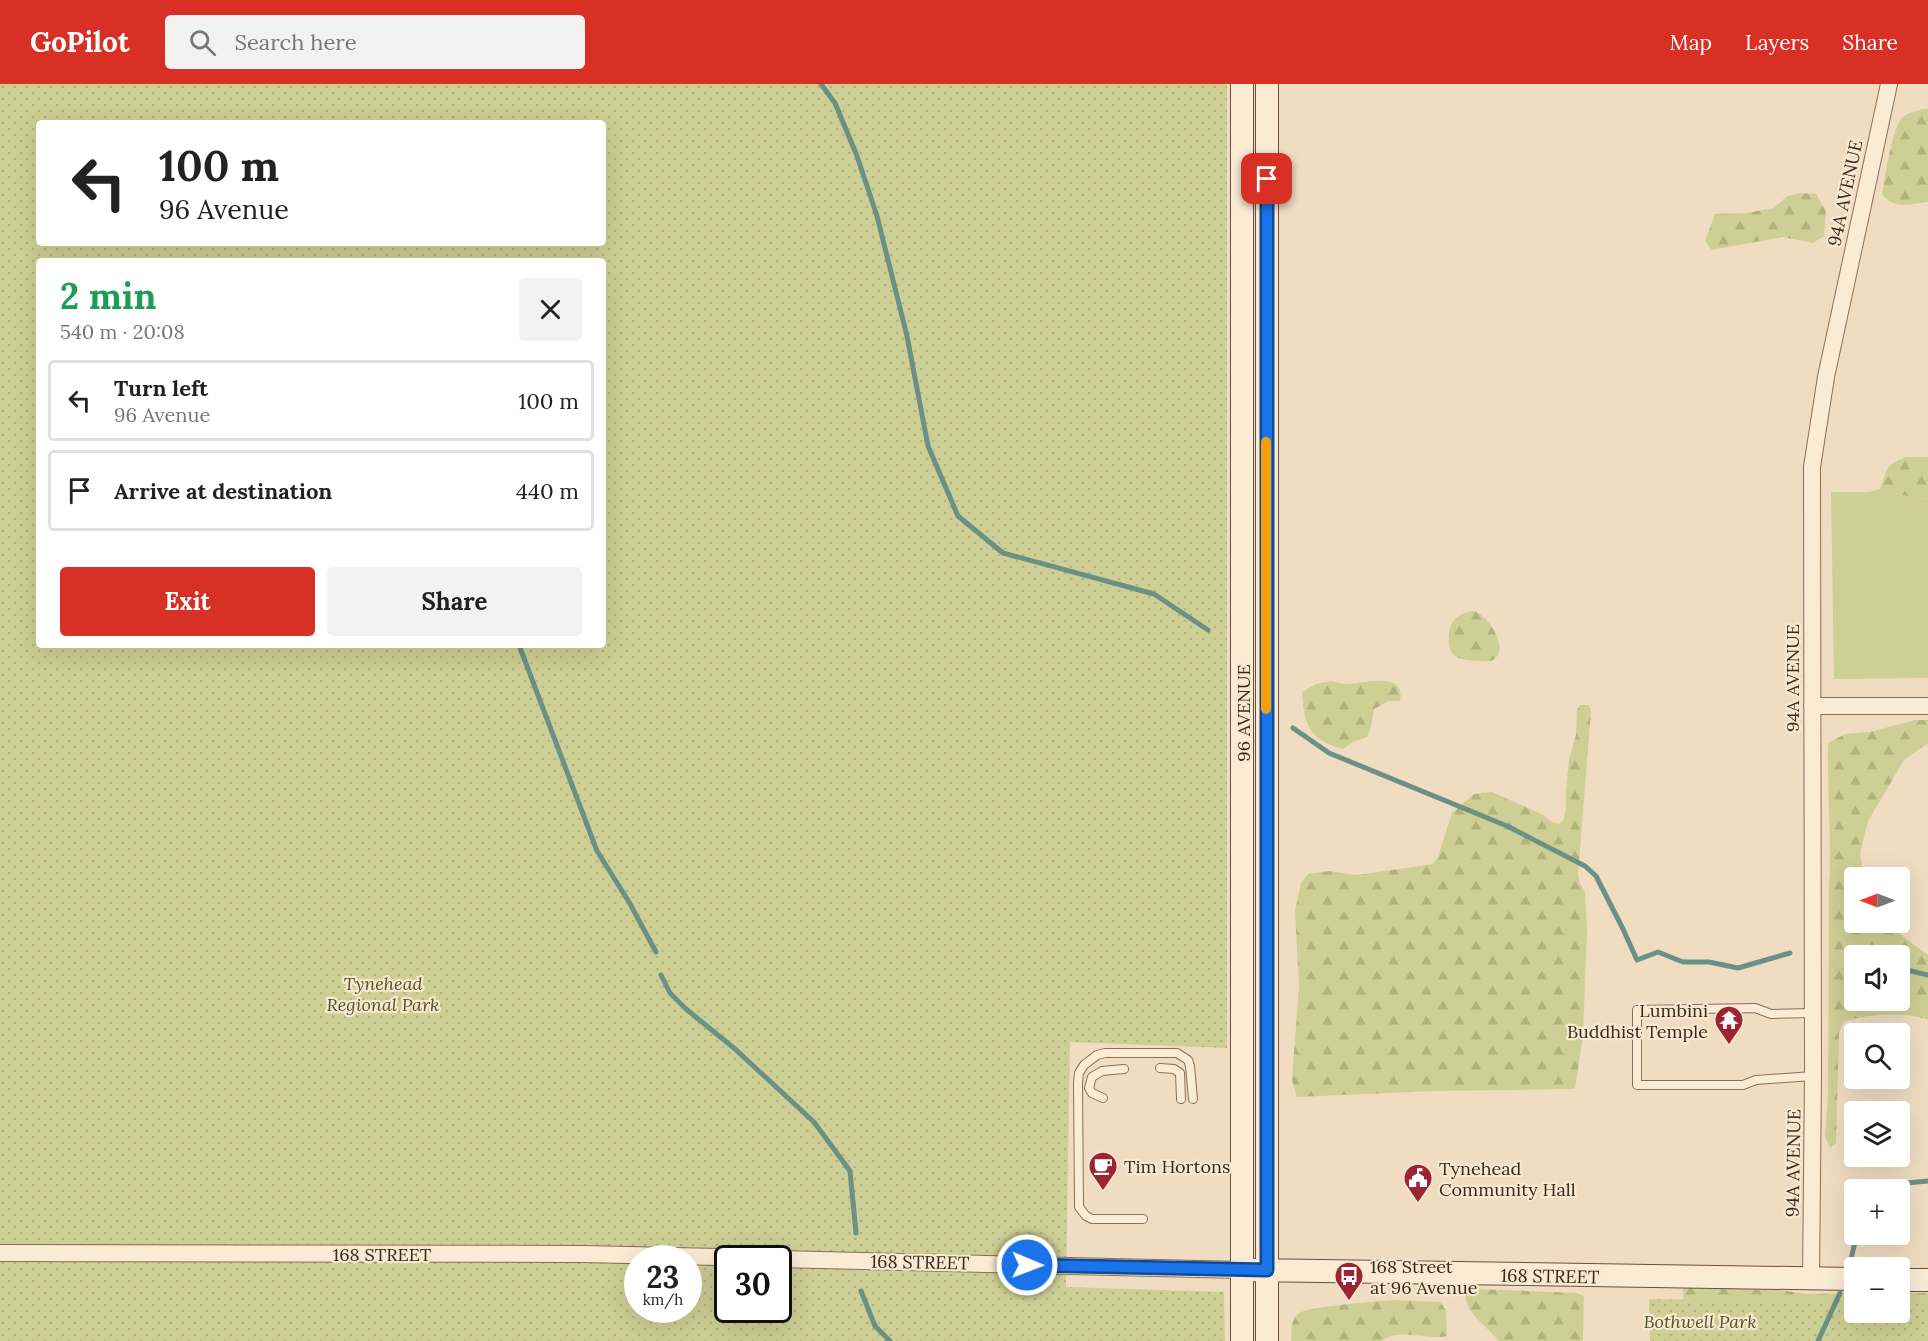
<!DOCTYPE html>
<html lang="en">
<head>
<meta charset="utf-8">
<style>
  :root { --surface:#fff; --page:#f2f2f2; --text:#222; --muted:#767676; --line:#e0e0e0; --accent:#d93025 }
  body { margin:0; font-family:Lora,serif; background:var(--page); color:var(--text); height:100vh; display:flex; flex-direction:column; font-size:22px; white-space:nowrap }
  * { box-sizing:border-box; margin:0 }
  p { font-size:20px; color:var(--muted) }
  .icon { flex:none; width:33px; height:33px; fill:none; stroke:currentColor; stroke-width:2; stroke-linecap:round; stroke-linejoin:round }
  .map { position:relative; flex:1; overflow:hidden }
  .sheet { position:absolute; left:36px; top:174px; width:570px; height:390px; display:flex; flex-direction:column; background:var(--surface); border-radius:6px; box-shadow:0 6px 24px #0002 }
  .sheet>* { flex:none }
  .top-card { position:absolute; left:36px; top:36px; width:570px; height:126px; border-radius:6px; box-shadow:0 6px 24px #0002; background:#fff; color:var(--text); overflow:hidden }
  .needle { width:39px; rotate:270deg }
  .tools { position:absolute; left:1844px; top:783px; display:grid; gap:12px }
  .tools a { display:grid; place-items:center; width:66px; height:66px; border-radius:6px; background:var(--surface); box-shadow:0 6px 24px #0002; font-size:30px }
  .speed { position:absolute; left:624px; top:1161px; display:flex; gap:12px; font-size:30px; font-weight:700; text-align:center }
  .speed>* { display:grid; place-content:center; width:78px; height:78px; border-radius:50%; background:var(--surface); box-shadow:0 6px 24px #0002; line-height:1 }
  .speed small { font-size:15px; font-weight:400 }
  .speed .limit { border:3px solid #111; border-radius:9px; background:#fff; color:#111 }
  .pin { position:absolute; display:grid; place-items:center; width:51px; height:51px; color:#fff; margin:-26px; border-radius:12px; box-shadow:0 3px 9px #0006 }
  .me { position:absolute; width:66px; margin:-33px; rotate:91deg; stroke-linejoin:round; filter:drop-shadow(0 0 4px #0008) }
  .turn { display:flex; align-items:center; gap:21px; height:126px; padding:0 24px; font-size:27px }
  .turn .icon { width:78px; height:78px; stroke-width:2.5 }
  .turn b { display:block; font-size:42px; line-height:51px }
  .round { display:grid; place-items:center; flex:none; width:63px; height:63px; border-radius:6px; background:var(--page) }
  .summary { display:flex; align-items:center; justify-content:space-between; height:102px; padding:0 24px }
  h1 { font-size:36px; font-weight:700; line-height:45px; color:#1e9e55 }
  .cta { display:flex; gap:12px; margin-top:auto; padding:12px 24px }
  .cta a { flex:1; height:69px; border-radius:6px; background:var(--accent); color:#fff; font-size:24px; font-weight:700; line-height:69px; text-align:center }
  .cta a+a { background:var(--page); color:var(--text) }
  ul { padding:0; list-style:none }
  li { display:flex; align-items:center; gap:18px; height:81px; margin:0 12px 9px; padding:0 12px; border:3px solid var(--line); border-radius:6px }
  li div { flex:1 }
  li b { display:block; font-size:22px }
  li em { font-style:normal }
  header { display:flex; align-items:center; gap:36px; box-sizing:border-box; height:84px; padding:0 30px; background:var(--accent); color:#fff }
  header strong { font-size:28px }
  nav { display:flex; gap:33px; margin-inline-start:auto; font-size:21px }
  .search { width:420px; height:54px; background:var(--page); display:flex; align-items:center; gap:15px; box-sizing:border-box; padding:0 21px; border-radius:6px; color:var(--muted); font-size:22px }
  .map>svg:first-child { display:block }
</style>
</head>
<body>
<header>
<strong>GoPilot</strong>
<div class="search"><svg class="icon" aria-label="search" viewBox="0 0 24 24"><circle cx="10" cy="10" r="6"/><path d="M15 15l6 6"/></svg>Search here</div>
<nav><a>Map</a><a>Layers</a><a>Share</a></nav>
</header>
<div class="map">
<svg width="1928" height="1257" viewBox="0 0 1928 1257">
  <defs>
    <pattern id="forest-firs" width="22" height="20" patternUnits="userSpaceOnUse" patternTransform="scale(1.5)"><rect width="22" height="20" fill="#cecf94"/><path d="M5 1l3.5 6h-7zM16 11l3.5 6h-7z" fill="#b2b27f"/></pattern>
    <pattern id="park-dots" width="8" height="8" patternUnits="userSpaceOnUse" patternTransform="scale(1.5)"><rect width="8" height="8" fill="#cecf94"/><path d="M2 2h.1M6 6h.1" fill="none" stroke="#b2b27f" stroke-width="1.8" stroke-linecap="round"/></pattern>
  </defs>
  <rect width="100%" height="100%" fill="#f0ddc1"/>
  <path fill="#cecf94" d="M 1880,405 L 1914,414 L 1928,415 L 1928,594 L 1834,595 L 1831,408 L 1869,408 Z"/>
  <path fill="url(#forest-firs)" fill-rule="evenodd" d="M 1923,25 L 1928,25 L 1928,118 C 1910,120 1894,126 1882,110 C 1885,93 1892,47 1901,35 C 1906,29 1916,27 1923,25 Z
    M 1801,109 L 1816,110 L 1826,127 L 1824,152 L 1813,159 L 1783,153 L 1712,166 L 1705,157 L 1715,130 L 1746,129 L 1774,124 L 1787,112 Z
    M 1907,373 L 1928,373 L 1928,415 L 1914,414 L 1880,405 C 1889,384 1882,382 1907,373 Z
    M 1473,527 C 1489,530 1513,570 1490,577 C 1487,578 1481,577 1477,577 C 1456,576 1447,572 1449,550 C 1450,536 1459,529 1473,527 Z
    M 1332,597 C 1337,598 1342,600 1346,600 C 1363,600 1406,586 1400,617 L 1389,617 L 1374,625 L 1371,643 L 1367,653 L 1353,658 L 1343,665 C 1309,656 1304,641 1302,608 L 1316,600 Z
    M 1580,621 L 1589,621 L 1591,628 L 1578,790 L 1580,800 L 1585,808 L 1587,847 L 1583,952 L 1575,1005 L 1434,1007 L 1297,1013 L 1292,996 L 1299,902 L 1295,827 L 1301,799 L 1308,790 L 1329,787 L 1357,791 L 1433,780 L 1438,773 L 1452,729 L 1474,710 L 1492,708 L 1543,731 L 1550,737 L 1559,740 L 1564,735 L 1566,725 L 1566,707 L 1569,675 L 1576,651 L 1577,626 Z
    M 1915,636 L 1928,636 L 1928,659 L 1904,676 L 1868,737 L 1860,769 L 1864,793 L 1854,794 L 1854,838 L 1885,839 L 1928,871 L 1928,936 C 1907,927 1864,930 1844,938 L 1839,948 L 1836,1059 L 1830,1064 L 1825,1053 L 1828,1011 L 1829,805 C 1832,756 1827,707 1828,659 L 1845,650 L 1870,648 ZM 1854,872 L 1899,872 L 1899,916 L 1854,916 Z
    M 1683,1204 L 1782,1206 L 1805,1210 L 1854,1209 L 1854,1228 L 1899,1228 L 1899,1209 L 1928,1209 L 1928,1229 L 1686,1250 Z
    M 1477,1205 L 1576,1209 L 1584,1212 L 1583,1257 L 1498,1257 C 1489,1242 1462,1229 1466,1207 Z
    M 1392,1216 L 1440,1218 L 1446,1226 L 1447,1252 C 1428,1257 1400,1243 1382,1257 L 1291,1257 C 1292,1249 1290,1236 1298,1230 C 1307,1222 1376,1218 1392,1216 Z"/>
  <path fill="url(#park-dots)" fill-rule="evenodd" d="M 0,0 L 1227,0 L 1227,964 L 1070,958 L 1066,1203 L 1224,1208 L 1225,1257 L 0,1257 ZM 39,39 L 603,39 L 603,159 L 39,159 ZM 39,177 L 603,177 L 603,561 L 39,561 ZM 638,1174 L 688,1174 L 688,1226 L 638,1226 ZM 728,1174 L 778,1174 L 778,1226 L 728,1226 Z
    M 1649,1215 L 1854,1218 L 1854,1228 L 1899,1228 L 1899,1218 L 1928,1218 L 1928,1257 L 1650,1257 Z"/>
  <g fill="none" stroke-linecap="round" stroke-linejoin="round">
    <path stroke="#6a9183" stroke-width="5" d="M 821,0 L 835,19 L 857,72 L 877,132 L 907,252 L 928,362 L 958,432 L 1003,469 L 1154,510 L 1208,546
      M 519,561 L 597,767 L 629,818 L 656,868
      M 1293,644 L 1329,669 L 1507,742 L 1585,782 L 1596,792 L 1623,845 L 1637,876 L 1658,868 L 1683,878 L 1709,878 L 1738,884 L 1790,869
      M 1899,884 L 1928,891
      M 661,891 L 670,909 L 686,925 L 735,965 L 814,1038 L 850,1087 L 856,1149
      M 1868,1106 L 1875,1102 L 1928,1097
      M 1851,1175 L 1857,1150
      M 861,1207 L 875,1242 L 890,1257
      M 1818,1257 L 1840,1209"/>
    <g stroke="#8b6e58" stroke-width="10">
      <path id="lane" d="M 1813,929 L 1771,930 L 1755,924 L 1637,926 L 1637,1001 L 1743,1001 L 1756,996 L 1813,992
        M 1160,984 L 1174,985 L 1180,989 L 1181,1015
        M 1103,1014 L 1092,1009 L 1089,1004 L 1092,993 L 1102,987 L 1124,985
        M 1143,1135 L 1092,1135 L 1086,1132 L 1079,1123 L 1078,999 L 1079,989 L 1084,981 L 1097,971 L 1105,969 L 1177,969 L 1188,976 L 1190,982 L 1193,1015"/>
    </g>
    <g stroke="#8b6e58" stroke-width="18">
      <path id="street" d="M 1812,622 L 1928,622
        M 0,1169 L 583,1170 L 764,1174
        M 778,1175 L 1242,1186
        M 1811,1195 L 1813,992 L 1812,383 L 1826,293 L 1889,0"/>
    </g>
    <g stroke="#6c4f3b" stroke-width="24">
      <path id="secondary" d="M 1267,0 L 1267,1257
        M 1253,1186 L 1854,1195
        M 1899,1196 L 1928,1196
        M 1242,1257 L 1242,0"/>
    </g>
    <use href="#lane" stroke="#faebd5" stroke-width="8"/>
    <use href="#street" stroke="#faebd5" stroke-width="16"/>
    <use href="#secondary" stroke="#faebd5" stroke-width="22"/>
  </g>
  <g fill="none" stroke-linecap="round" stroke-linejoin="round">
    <g stroke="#114b97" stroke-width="15">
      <path id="route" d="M 1027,1181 L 1267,1186 L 1267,95"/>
    </g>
    <use href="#route" stroke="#1a73e8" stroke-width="10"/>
    <path stroke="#f59e0b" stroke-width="10" d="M 1266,625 L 1266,358"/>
  </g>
  <defs>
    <g id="temple-pin" transform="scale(1.5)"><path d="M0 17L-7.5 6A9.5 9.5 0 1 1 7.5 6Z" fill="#9d2431" stroke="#f7e8d1"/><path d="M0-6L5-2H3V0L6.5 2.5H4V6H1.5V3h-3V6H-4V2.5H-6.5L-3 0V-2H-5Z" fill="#fff"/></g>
    <g id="cafe-pin" transform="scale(1.5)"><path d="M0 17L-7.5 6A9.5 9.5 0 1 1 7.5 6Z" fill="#9d2431" stroke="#f7e8d1"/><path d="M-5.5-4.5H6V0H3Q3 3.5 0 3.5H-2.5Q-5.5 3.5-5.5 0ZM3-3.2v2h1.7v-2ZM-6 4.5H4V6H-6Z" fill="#fff"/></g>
    <g id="civic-pin" transform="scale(1.5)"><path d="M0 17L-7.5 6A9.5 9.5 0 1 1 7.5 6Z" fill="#9d2431" stroke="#f7e8d1"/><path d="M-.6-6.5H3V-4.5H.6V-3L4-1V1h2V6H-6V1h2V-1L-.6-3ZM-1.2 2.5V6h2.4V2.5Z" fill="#fff"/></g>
    <g id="bus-pin" transform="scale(1.5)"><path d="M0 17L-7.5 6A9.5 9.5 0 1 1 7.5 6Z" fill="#9d2431" stroke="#f7e8d1"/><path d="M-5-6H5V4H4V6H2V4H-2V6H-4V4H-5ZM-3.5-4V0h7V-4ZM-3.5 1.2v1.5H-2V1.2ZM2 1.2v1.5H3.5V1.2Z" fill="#fff"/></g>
  </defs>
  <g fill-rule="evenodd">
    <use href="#temple-pin" x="1729" y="936"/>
    <use href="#cafe-pin" x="1103" y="1082"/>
    <use href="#civic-pin" x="1418" y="1094"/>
    <use href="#bus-pin" x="1349" y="1192"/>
  </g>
  <g text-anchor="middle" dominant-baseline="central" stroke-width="4.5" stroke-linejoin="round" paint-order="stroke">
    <g font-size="18" fill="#39281d" stroke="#f7e8d1">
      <text transform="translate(1845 109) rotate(-78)">94A AVENUE</text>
      <text transform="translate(1792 594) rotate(-90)">94A AVENUE</text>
      <text transform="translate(1243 629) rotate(-90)">96 AVENUE</text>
      <text transform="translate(1793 1079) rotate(-89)">94A AVENUE</text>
      <text x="382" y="1170">168 STREET</text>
      <text transform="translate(920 1178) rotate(1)">168 STREET</text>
      <text transform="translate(1550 1192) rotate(1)">168 STREET</text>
    </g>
    <g font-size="18" font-style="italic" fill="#4f5722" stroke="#f7e8d1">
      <text x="383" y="899">Tynehead<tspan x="383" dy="21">Regional Park</tspan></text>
      <text x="1700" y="1237">Bothwell Park</text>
    </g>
    <g font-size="18" fill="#39281d" stroke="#f7e8d1" text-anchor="start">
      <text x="1708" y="926" text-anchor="end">Lumbini<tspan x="1708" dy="21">Buddhist Temple</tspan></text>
      <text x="1124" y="1082">Tim Hortons</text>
      <text x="1439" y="1084">Tynehead<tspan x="1439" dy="21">Community Hall</tspan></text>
      <text x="1370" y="1182">168 Street<tspan x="1370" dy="21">at 96 Avenue</tspan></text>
    </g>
  </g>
</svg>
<div class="tools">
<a><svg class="needle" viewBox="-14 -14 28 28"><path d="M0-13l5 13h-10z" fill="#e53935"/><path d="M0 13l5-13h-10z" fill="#767676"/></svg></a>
<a><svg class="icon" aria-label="sound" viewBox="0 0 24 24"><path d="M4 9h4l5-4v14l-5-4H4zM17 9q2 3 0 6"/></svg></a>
<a><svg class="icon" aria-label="search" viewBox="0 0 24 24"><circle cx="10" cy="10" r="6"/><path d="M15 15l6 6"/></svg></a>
<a><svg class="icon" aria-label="layers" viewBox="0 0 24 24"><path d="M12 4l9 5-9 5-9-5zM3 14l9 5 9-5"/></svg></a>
<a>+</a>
<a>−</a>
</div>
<div class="speed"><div>23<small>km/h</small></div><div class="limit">30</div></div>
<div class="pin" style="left:1267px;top:95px;background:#d93025"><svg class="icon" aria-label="arrive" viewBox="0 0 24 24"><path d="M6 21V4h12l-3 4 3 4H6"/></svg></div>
<svg class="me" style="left:1027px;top:1181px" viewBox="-20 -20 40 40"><circle r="17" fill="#1a73e8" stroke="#fff" stroke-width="3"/><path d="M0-11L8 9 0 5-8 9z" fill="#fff"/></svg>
<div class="top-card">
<div class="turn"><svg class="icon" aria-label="left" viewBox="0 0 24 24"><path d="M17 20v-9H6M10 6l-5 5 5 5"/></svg><div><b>100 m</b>96 Avenue</div></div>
</div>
<section class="sheet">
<div class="summary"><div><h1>2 min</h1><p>540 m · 20:08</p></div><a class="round"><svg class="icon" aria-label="close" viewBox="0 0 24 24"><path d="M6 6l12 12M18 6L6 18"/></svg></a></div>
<ul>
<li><svg class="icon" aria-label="left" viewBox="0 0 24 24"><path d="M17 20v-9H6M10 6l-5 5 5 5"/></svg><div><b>Turn left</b><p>96 Avenue</p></div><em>100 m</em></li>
<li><svg class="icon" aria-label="arrive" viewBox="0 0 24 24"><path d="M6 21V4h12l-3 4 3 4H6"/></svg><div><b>Arrive at destination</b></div><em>440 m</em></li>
</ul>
<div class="cta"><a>Exit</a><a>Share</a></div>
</section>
</div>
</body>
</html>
